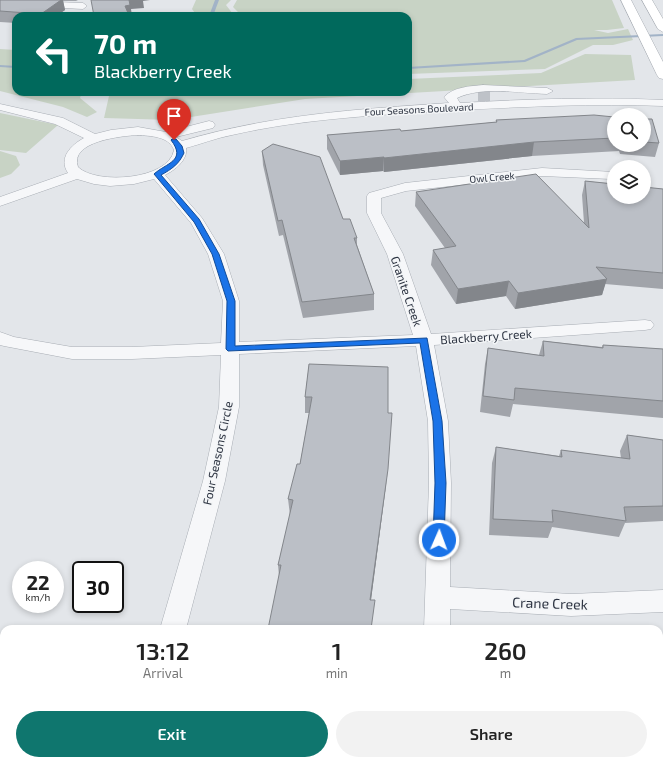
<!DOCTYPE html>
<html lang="en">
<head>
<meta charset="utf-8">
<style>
  :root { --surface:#fff; --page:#f2f2f2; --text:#222; --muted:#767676; --accent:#0f766e }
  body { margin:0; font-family:"Exo 2",sans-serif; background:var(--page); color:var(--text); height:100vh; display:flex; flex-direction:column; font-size:15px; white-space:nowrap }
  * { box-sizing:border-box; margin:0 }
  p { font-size:13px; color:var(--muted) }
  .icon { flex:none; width:22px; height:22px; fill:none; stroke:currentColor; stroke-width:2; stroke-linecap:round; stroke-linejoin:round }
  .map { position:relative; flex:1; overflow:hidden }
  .drawer { position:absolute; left:0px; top:625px; width:663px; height:140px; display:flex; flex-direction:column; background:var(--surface); border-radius:12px 12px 0 0; box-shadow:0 2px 6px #0003 }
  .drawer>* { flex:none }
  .hud { position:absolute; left:12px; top:12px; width:400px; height:84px; border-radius:12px; box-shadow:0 2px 6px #0003; background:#00695c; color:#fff; overflow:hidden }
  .tools { position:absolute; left:607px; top:108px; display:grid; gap:8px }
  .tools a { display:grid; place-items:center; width:44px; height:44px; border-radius:50%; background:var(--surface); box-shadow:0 2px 6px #0003; font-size:20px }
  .speed { position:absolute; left:12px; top:561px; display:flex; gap:8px; font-size:20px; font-weight:700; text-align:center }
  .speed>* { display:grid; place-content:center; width:52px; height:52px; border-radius:50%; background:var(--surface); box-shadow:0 2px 6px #0003; line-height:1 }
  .speed small { font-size:10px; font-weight:400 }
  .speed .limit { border:2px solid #111; border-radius:6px; background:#fff; color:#111 }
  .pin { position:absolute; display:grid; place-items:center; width:34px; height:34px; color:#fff; margin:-41px -17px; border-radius:50% 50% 50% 0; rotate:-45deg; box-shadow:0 0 4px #0007 }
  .pin .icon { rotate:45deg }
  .me { position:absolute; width:44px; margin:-22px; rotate:2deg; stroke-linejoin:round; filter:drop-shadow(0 0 3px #0008) }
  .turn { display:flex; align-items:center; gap:14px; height:84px; padding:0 16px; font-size:18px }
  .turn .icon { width:52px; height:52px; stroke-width:2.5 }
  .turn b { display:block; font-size:28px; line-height:34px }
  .eta { display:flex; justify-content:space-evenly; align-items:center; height:68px; text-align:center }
  .eta b { font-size:24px; font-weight:600; line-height:28px }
  .primary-button { display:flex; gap:8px; margin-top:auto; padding:8px 16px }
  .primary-button a { flex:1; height:46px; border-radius:24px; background:var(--accent); color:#fff; font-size:16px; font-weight:600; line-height:46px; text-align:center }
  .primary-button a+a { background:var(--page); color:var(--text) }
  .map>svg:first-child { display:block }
</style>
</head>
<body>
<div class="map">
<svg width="663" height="765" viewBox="0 0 663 765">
  <rect width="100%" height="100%" fill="#e3e6ea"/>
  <path fill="#c8d3c5" d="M 196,0 L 231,0 L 226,5 L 233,14 L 237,16 L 197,16 L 192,9 Z
    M 237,0 L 612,0 L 624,28 L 607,30 L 594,30 L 608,33 L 628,29 L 633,40 L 613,45 L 593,45 L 545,69 L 408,74 L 408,16 L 242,16 L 233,7 Z
    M 0,49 L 16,50 L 16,92 L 82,92 L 80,98 L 97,112 L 87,117 L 63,107 L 0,91 Z
    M 585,54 L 631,55 L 635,80 L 305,99 L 172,120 L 104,118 L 109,96 L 161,92 L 408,92 L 408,79 L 541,73 Z
    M 0,113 L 58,125 L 26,153 L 0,150 Z
    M 0,151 L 16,156 L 20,165 L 11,174 L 0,178 Z"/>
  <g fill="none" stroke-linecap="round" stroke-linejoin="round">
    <path fill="#a2b3c7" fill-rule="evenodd" d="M 215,0 L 219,0 L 213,16 L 209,16 Z
      M 663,34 L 663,36 L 577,40 L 525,62 L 408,69 L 408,67 L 524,60 L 576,38 Z
      M 0,65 L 16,66 L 16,68 L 0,67 Z"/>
    <path stroke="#bec2c8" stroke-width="12" stroke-dasharray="12 6" stroke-linecap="butt" d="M 478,95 L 490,95"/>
    <g stroke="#a8adb4" stroke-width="1">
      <path id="street" d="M 0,0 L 83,3 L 87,6 L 83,9 L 0,5 Z
        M 483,85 L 547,88 L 553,91 L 547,94 C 518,93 483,86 457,98 L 460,103 C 528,99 595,97 663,100 L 663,106 C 594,103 526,107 457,110 C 382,115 306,118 232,135 C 216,138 201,144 186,148 C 188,160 175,170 165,175 L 202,218 L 224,254 L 239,301 L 239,342 L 413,335 L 387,254 L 367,213 L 367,196 L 369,193 L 405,183 L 542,168 L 614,172 L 614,178 L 611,179 L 542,176 L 406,191 L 381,198 L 381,213 L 403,254 L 431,334 L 645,320 L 651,321 L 654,325 L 651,329 L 645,330 L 434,345 L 448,421 L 451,483 L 450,587 L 571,594 L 663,590 L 663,612 L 571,616 L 450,609 L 450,629 L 424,629 L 429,483 L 428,421 L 416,346 L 239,354 L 239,407 L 225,481 L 186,629 L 160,629 L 203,481 L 219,407 L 221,355 L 132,359 L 72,359 L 4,346 L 0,345 L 0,332 L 14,337 L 72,347 L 132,347 L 221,343 L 223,301 L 208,254 L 191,223 L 154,179 L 134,184 L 110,186 L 94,184 L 77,179 L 0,206 L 0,197 L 68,173 C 58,158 71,145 84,138 L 55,124 L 0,110 L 0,104 L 63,118 L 95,134 L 111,130 L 138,127 L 166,132 L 209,121 L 213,122 L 215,125 L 213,128 L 176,137 L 182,141 C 270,115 357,109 449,103 L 444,97 C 453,87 471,86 483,85 ZM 138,135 C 150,136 169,136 174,150 C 169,180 96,185 78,167 C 69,141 122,136 138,135 Z
        M 122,761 L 152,761 L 151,765 L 121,765 Z
        M 422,761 L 452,761 L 452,765 L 422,765 Z"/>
    </g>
    <g stroke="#a8adb4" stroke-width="1">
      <path id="secondary" d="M 621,0 L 631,0 L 663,62 L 663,79 L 659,78 L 657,75 Z
        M 642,0 L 652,0 L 663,19 L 663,32 L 658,29 Z"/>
    </g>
    <use href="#street" fill="#f6f7f9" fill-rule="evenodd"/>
    <use href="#secondary" fill="#fff" fill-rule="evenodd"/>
  </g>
  <path fill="#a1a4aa" d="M 0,0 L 78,0 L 76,1 L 63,1 L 65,10 L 56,16 L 16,16 L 16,23 L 0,22 Z
    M 614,117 L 614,145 L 644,145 L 644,119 L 659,143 L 655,157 L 620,154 L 619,151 L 532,156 L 384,172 L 383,171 L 340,175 L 327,149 L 327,135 L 401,131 L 496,122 L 496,120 Z
    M 262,151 L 357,238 L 357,245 L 374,294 L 374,310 L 303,318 L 283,235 L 279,236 L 263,165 Z
    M 585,181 L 663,189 L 663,289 L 605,284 L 602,295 L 515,309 L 506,296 L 456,304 L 431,265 L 433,250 L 445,248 L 415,206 L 416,192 L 584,223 L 582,195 Z
    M 543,341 L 602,347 L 603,345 L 663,349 L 663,418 L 513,404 L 510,417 L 480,412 L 485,364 L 488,348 L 539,355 Z
    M 309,364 L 386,485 L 371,600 L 373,615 L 279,576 L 278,565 L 290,515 L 288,499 L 300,464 L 309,413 L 305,413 L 305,397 Z
    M 627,435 L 663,440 L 663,521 L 625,523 L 619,537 L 552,527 L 548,538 L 489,535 L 492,463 L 496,447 L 559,456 L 561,450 L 621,458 L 620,451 Z
    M 508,761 L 659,761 L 663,765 L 508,765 Z"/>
  <path fill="#83868b" d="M 61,0 L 63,0 L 65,10 L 56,16 L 42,16 L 41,14 Z
    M 129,0 L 150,0 L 143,1 L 144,8 L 131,9 L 132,16 L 100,16 L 125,6 Z
    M 534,142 L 532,156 L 384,172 L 384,158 Z
    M 384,157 L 383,171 L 340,175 L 340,161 Z
    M 607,279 L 602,295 L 515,309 L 518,293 Z
    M 509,281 L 506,296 L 456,304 L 458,289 Z
    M 388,469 L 386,485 L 369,615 L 370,600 Z"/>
  <path fill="#bbbfc6" stroke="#83868b" d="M 0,0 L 61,0 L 41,14 L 0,11 Z
    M 91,0 L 129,0 L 130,5 L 125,6 L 128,13 L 94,16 Z
    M 594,115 L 614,117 L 614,138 L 534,142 L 384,158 L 384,157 L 340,161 L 327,135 L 400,129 L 401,131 L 497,122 L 496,120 Z
    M 644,119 L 652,119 L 659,143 L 644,142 Z
    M 273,144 L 320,157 L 343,219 L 350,219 L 357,238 L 354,238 L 374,294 L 302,302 L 282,220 L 278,221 L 262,151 Z
    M 536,174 L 589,228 L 585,181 L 614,184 L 614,197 L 644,197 L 644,187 L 663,189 L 663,273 L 596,267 L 607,279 L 518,293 L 509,281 L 458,289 L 433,250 L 456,246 L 416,192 Z
    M 543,341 L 603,348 L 603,345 L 663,349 L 663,401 L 515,388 L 514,400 L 483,396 L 488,348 L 544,356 Z
    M 309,364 L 388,367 L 388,413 L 392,413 L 388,469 L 370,600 L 375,600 L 371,629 L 268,629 L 281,565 L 278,565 L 293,500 L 288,499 L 297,464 L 300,464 L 312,397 L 305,397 Z
    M 627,435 L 663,440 L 663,506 L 624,507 L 626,521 L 552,510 L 553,522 L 493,519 L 496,447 L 562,457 L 561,450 L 630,459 Z
    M 659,655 L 663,656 L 663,765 L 515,765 L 515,761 L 659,761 Z
    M 238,761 L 358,761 L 358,765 L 237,765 Z"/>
  <path fill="#1a73e8" stroke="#114b97" d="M 172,139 L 176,139 L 182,146 L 184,153 C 179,164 172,169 161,175 L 199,219 L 219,254 L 235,301 L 235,346 L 427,338 L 442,421 L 446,483 L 444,540 L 443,544 L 439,545 L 435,544 L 433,540 L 435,483 L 433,421 L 420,343 L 228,351 L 226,349 L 227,301 L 212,254 L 194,222 L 154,174 C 166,163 187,161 171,140 Z"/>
  <g text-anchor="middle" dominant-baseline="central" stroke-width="3" stroke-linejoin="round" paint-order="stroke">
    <g font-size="10" fill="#2c3341" stroke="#f3f5f7">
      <text transform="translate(419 109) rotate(-3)">Four Seasons Boulevard</text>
      <text transform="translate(492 177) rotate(-5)">Owl Creek</text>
    </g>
    <g font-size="12" fill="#2c3341" stroke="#f3f5f7">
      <text transform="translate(407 291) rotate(71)">Granite Creek</text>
      <text transform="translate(486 336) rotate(-4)">Blackberry Creek</text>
      <text transform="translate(217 453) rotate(-78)">Four Seasons Circle</text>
    </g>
    <g font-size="14" fill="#2c3341" stroke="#f3f5f7">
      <text transform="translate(550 603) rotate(2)">Crane Creek</text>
    </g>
  </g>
</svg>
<div class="tools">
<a><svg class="icon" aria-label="search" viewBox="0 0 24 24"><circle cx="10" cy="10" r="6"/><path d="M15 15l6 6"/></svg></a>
<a><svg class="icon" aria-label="layers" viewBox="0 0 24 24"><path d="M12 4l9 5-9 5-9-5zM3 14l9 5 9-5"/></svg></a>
</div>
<div class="speed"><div>22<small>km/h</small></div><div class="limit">30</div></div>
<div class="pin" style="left:174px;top:140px;background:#d93025"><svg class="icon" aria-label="arrive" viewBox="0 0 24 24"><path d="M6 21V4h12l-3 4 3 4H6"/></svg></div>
<svg class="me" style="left:439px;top:540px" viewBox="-20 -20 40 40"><circle r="17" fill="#1a73e8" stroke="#fff" stroke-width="3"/><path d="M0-11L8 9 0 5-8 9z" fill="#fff"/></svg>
<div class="hud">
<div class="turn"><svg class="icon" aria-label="left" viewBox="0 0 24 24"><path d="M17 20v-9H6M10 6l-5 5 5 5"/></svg><div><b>70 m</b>Blackberry Creek</div></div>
</div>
<section class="drawer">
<div class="eta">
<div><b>13:12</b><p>Arrival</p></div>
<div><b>1</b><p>min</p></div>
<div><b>260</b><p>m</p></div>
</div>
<div class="primary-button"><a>Exit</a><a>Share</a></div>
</section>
</div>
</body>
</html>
